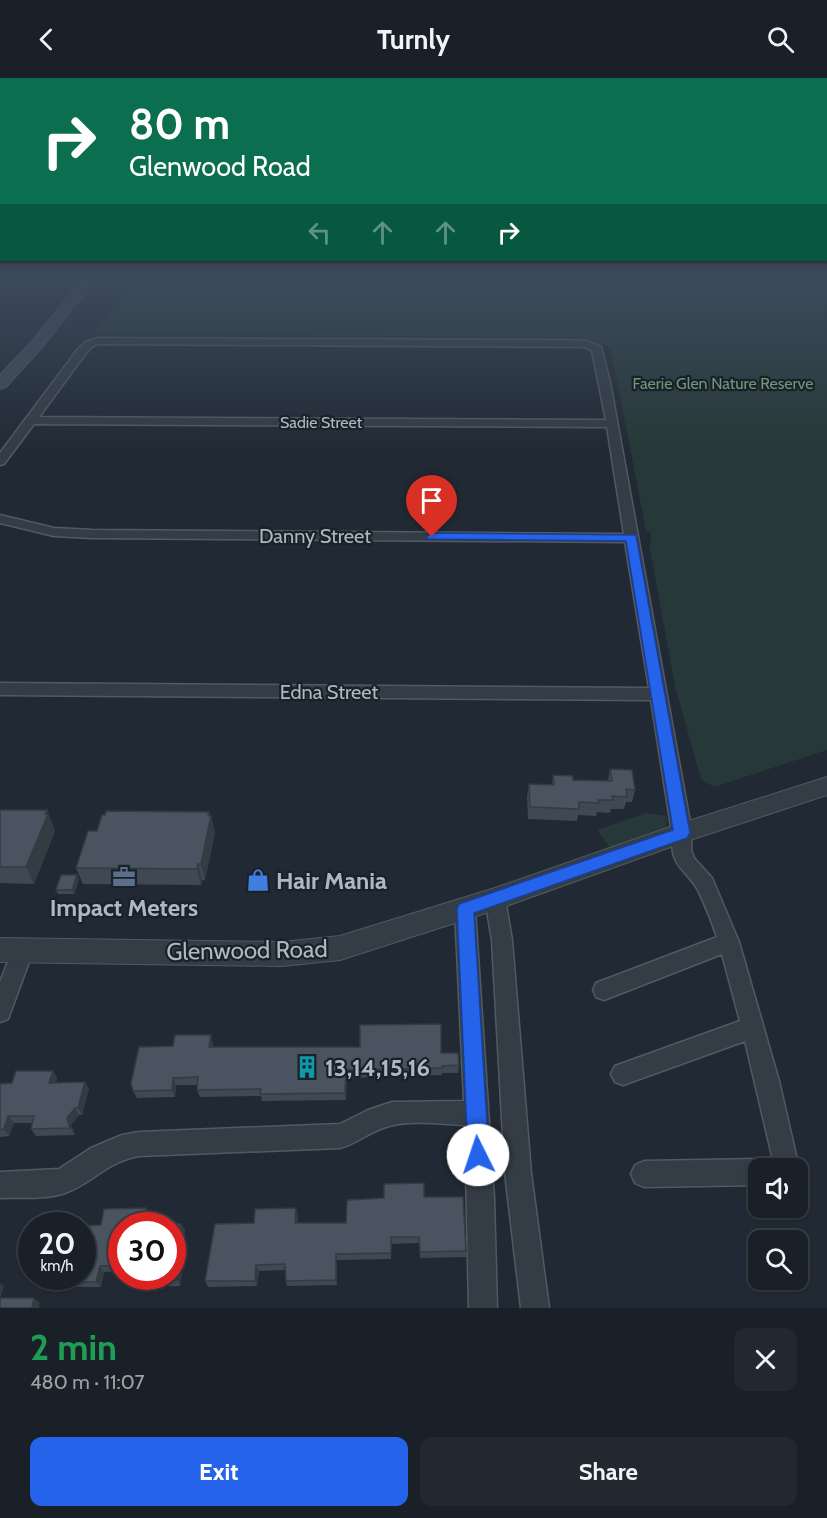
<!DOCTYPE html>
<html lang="en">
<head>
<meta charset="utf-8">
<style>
  :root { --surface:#192027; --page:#22282f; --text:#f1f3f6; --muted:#9fa3a7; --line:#373e44; --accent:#2563eb }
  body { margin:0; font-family:Cabin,sans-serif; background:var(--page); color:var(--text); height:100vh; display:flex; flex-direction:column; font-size:22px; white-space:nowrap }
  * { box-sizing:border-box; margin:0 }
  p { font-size:20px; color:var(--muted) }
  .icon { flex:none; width:33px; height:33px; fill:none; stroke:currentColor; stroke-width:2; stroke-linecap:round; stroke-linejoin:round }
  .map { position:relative; height:1230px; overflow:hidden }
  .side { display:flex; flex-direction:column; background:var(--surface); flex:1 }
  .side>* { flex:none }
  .hud { position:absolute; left:0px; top:0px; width:828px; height:183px; box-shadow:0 2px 4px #0004,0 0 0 2px var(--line); background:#0b6e4f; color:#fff; overflow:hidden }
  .tools { position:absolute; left:748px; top:1080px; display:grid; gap:12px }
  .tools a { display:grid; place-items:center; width:60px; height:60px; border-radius:12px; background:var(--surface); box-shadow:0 2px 4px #0004,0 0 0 2px var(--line); font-size:30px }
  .speed { position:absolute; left:18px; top:1134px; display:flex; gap:12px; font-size:30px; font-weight:700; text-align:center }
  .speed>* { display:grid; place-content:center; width:78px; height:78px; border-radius:50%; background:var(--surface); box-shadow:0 2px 4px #0004,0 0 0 2px var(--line); line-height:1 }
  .speed small { font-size:15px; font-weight:400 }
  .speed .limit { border:9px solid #d22; background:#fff; color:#111 }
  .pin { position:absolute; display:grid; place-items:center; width:51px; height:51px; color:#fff; margin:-62px -26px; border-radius:50% 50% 50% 0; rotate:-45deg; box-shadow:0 0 6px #0007 }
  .pin .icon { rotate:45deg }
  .me { position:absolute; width:66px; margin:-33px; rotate:356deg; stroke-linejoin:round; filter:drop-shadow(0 0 4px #0008) }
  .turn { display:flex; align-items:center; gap:21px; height:126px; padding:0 30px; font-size:27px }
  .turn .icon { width:78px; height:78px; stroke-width:2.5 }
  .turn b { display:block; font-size:42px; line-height:51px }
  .lanes { display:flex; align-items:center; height:57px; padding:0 30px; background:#0003; justify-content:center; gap:30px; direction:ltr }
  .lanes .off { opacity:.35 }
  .round { display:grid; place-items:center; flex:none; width:63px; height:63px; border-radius:12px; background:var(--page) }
  .head { display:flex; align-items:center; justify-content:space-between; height:102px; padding:0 30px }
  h1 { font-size:36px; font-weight:800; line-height:45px; color:#1e9e55 }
  .primary-button { display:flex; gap:12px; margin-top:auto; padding:12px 30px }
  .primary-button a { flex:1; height:69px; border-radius:12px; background:var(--accent); color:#fff; font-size:24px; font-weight:800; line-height:69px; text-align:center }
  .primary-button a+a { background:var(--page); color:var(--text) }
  header { display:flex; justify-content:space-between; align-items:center; height:78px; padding:0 30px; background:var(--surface); font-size:27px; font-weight:800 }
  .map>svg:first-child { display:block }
</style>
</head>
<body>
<header><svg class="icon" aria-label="back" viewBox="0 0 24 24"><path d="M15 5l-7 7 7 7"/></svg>Turnly<svg class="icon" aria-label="search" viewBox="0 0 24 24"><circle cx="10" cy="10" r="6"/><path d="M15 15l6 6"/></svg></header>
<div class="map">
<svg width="827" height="1230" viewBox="0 0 827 1230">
  <rect width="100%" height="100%" fill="#212a34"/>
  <path fill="#263837" d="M 134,200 L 827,200 L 827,672 L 714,709 L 701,701 L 675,608 L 649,465 L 651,464 L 651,455 L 646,453 L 611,271 L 605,266 L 581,260 L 94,255 Z
    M 646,735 L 667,738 L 666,752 L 617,779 L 597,752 Z"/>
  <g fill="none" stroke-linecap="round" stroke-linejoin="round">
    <path stroke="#36475a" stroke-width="3" d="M 822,200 L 827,203"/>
    <g stroke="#515a63" stroke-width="3">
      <path id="minor" d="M 98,260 L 567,262 L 587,263 L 601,269 L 610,304 L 692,755 L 691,772 L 694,780 L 712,800 L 739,864 L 779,1003 L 798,1086 L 797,1090 L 759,1090 L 759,1107 L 644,1109 L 635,1105 L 631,1096 L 635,1087 L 644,1083 L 759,1081 L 768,1085 L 770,1090 L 773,1082 L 745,963 L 623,1007 L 615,1004 L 611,996 L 615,988 L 740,943 L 722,876 L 604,922 L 596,919 L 593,912 L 596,905 L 717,859 C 712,844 706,829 699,814 C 685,788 670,792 672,755 L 651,622 L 0,617 L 0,605 L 649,610 L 625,464 L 92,460 L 54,458 L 0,445 L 0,437 L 54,450 L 92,452 L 624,456 L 607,349 L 34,346 L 4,386 L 0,387 L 0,375 L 78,271 L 85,264 ZM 99,266 L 585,269 L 592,273 L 606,342 L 39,339 L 86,275 L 93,268 Z
        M 495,812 L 502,815 L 505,821 L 512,862 L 531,1095 L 549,1230 L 521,1230 L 505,1095 L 492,862 L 485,821 L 488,815 Z
        M 465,822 L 472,825 L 475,831 L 494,1120 L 497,1230 L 469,1230 L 465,1047 C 439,1046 408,1041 383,1050 C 368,1055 356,1066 340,1070 L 139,1078 C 106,1084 93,1105 65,1115 C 45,1122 21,1119 0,1120 L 0,1094 L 59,1091 L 91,1070 L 122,1057 L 139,1054 L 340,1046 L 368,1032 L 392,1024 L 464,1023 L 455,831 L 458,825 Z
        M 22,864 L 29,866 L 33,873 L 8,941 L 0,944 L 0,904 L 15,866 Z"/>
    </g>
    <g stroke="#515a63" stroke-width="2">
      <path id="tertiary" d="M 827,699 L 827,717 L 690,762 L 495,832 L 340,882 L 282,888 L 0,884 L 0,860 L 282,864 L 340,858 L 495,810 L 673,748 Z"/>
    </g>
    <g stroke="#515a63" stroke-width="2">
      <path id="secondary" d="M 84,200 L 97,200 L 43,268 L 6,309 L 0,311 L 0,297 L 33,262 Z"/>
    </g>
    <use href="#minor" fill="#343c45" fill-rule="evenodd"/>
    <use href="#tertiary" fill="#343c45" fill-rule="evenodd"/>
    <use href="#secondary" fill="#424b57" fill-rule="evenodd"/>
  </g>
  <path fill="#3f4853" d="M 610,691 L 635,712 L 632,724 L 626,724 L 624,731 L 611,731 L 610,735 L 597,734 L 596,738 L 578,737 L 577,743 L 528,741 L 527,719 L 529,706 L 552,707 L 553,697 L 573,702 L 608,703 Z
    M 0,732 L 47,732 L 55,753 L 34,806 L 0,805 Z
    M 209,734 L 210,738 L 211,738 L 215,755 L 205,802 L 202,802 L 201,807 L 83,806 L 76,790 Z
    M 79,801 L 74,816 L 58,816 L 56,812 Z
    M 213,965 L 213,969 L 441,975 L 459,987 L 458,995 L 442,995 L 442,997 L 347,1000 L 346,1022 L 262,1023 L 261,1018 L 200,1019 L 197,1012 L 198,1007 L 176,1007 L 175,1019 L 137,1020 L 133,1013 L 173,968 Z
    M 53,993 L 57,1000 L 56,1005 L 85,1004 L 89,1011 L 82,1037 L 79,1037 L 71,1047 L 75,1057 L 36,1058 L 31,1051 L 32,1045 L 14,1045 L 9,1058 L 0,1059 L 0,1006 L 12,1005 Z
    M 424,1119 L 466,1173 L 466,1179 L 420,1180 L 419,1165 L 391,1166 L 391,1181 L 337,1182 L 337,1207 L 287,1208 L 286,1203 L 285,1192 L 259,1193 L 257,1208 L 208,1209 L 205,1203 L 254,1145 L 298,1137 L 297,1145 L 346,1145 Z
    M 146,1130 L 149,1137 L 147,1146 L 181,1146 L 185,1152 L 179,1189 L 182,1194 L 180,1208 L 131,1209 L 127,1204 L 128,1198 L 172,1198 L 172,1148 L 122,1148 L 122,1193 L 104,1194 L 101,1209 L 52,1209 L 46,1204 L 48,1198 L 82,1198 L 82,1148 L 79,1148 L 101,1147 L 104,1131 Z"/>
  <path fill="#333b43" d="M 47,732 L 55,753 L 34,806 L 26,789 Z
    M 209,734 L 210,741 L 211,738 L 215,755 L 205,802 L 201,786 Z
    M 198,786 L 202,802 L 201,807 L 197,791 Z
    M 77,797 L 79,801 L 74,816 L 72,812 Z
    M 211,957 L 213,965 L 211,976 L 209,969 Z
    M 346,992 L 347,1000 L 346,1022 L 345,1015 Z
    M 53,993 L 57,1000 L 54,1012 L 49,1005 Z
    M 173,1000 L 176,1007 L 175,1019 L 172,1012 Z
    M 85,1004 L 89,1011 L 82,1037 L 78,1030 Z
    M 75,1030 L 79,1037 L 71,1047 L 75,1057 L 70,1050 L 67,1040 Z
    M 8,1038 L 14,1045 L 9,1058 L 4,1051 Z
    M 146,1130 L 149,1137 L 147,1148 L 142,1147 Z
    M 296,1130 L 298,1137 L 297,1151 L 295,1145 Z
    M 181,1146 L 185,1152 L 179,1189 L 182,1194 L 180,1208 L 177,1202 L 175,1183 Z
    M 336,1176 L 337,1182 L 337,1207 L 336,1202 Z
    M 256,1187 L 259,1193 L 257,1208 L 255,1203 Z
    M 100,1188 L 104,1194 L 101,1209 L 96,1204 Z
    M 0,1205 L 4,1208 L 0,1221 Z
    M 34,1220 L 40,1225 L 39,1230 L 32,1230 Z"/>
  <path fill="#495460" stroke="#333b43" stroke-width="1.5" d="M 610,691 L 632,692 L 635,712 L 626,711 L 627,719 L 612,718 L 613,722 L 598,722 L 599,725 L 579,724 L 579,731 L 530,729 L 529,706 L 554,707 L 553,697 L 573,698 L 573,702 L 612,703 Z
    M 0,732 L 47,732 L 45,736 L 48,736 L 26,789 L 0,789 Z
    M 106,733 L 209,734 L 208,738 L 211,738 L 201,786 L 198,786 L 197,791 L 76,790 L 88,753 L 97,753 L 102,737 L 105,737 Z
    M 61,797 L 77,797 L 72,812 L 56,812 Z
    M 441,946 L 441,975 L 458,975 L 459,987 L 442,988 L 442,990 L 346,992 L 345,1015 L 260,1016 L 261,1011 L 197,1012 L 198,999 L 173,1000 L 172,1012 L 133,1013 L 131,1005 L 139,969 L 173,968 L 175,957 L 211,957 L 209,969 L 360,969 L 360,947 Z
    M 16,993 L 53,993 L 49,1005 L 85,1004 L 78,1030 L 75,1030 L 67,1040 L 70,1050 L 31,1051 L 34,1038 L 8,1038 L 4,1051 L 0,1052 L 0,1006 L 12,1005 Z
    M 424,1105 L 424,1119 L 463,1119 L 466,1173 L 420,1174 L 419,1159 L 391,1159 L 391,1175 L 336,1176 L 336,1202 L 286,1203 L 285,1186 L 256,1187 L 255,1203 L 205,1203 L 215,1146 L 254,1145 L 255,1131 L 296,1130 L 295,1145 L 346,1145 L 347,1122 L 384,1120 L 384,1106 Z
    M 146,1130 L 142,1147 L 181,1146 L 175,1183 L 178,1188 L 177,1202 L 127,1204 L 128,1198 L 172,1198 L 172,1148 L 122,1148 L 122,1187 L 100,1188 L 96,1204 L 46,1204 L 48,1198 L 82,1198 L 82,1148 L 79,1148 L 101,1147 L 104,1131 Z
    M 0,1220 L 34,1220 L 32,1230 L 0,1230 Z"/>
  <linearGradient id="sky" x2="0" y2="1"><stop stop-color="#12171d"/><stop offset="0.54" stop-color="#3d4a5c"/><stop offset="1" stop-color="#3d4a5c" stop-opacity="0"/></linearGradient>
  <rect width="827" height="373" fill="url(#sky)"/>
  <path fill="#2563eb" stroke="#184099" stroke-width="1.5" d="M 432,455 L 636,457 L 690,755 L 687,760 L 474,835 L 489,1077 L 486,1085 L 478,1088 L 471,1085 L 468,1077 L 457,831 L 459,826 L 673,752 L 626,463 L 428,461 L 426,459 Z"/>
  <defs>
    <g id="office-bare" transform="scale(1.8)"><path d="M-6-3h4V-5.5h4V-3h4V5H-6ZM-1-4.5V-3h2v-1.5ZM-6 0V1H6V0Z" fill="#5c6f8a" stroke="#1a2129" stroke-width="2.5" paint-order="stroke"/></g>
    <g id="shop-bare" transform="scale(1.8)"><path d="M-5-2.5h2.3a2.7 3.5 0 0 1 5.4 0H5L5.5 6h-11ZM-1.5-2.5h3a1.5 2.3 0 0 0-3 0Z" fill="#3f7fe0" stroke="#1a2129" stroke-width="2.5" paint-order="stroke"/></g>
    <g id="building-bare" transform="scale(1.8)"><path d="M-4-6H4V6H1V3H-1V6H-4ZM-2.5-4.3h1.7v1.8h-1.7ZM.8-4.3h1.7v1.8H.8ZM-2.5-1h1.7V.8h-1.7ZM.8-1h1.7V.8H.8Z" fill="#0f9aa8" stroke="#1a2129" stroke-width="2.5" paint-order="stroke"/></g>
  </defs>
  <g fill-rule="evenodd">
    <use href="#office-bare" x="124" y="799"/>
    <use href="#shop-bare" x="258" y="802"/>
    <use href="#building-bare" x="307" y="989"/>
  </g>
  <g text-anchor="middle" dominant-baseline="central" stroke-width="4.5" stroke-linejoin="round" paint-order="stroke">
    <g font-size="16" fill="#709676" stroke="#1a2129">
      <text x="723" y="305">Faerie Glen Nature Reserve</text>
    </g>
    <g font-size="16" fill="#aeb7c2" stroke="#1a2129">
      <text x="321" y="344">Sadie Street</text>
    </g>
    <g font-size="20" fill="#aeb7c2" stroke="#1a2129">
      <text x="315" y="458">Danny Street</text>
      <text x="329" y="614">Edna Street</text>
    </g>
    <g font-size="24" font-weight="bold" fill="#aeb7c2" stroke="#1a2129" text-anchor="start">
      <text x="276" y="802">Hair Mania</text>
      <text x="124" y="829" text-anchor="middle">Impact Meters</text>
      <text x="325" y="989">13,14,15,16</text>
    </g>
    <g font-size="24" fill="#aeb7c2" stroke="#1a2129">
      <text transform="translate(247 872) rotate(-1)">Glenwood Road</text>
    </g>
  </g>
</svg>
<div class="tools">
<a><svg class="icon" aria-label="sound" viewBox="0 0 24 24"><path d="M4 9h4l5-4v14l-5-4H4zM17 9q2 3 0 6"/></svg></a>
<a><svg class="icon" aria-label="search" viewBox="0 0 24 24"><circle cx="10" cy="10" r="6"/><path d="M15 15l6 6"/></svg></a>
</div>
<div class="speed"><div>20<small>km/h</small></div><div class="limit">30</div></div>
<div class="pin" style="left:432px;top:459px;background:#d93025"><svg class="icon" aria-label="arrive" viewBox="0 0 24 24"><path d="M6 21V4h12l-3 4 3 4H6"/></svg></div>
<svg class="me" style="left:478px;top:1077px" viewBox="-20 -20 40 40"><circle r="19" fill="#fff"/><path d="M0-13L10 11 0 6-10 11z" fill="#2563eb"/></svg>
<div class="hud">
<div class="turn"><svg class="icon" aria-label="right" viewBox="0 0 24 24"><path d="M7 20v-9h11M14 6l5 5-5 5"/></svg><div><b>80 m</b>Glenwood Road</div></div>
<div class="lanes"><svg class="icon off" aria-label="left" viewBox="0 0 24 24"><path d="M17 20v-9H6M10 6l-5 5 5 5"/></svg><svg class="icon off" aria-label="ahead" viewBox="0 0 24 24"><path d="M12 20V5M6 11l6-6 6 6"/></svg><svg class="icon off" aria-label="ahead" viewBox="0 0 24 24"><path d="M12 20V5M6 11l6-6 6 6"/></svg><svg class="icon" aria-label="right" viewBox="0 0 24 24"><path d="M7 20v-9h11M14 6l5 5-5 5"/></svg></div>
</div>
</div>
<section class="side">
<div class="head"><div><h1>2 min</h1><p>480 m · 11:07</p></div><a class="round"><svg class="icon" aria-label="close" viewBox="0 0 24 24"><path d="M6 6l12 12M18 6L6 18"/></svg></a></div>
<div class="primary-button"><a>Exit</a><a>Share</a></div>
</section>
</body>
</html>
